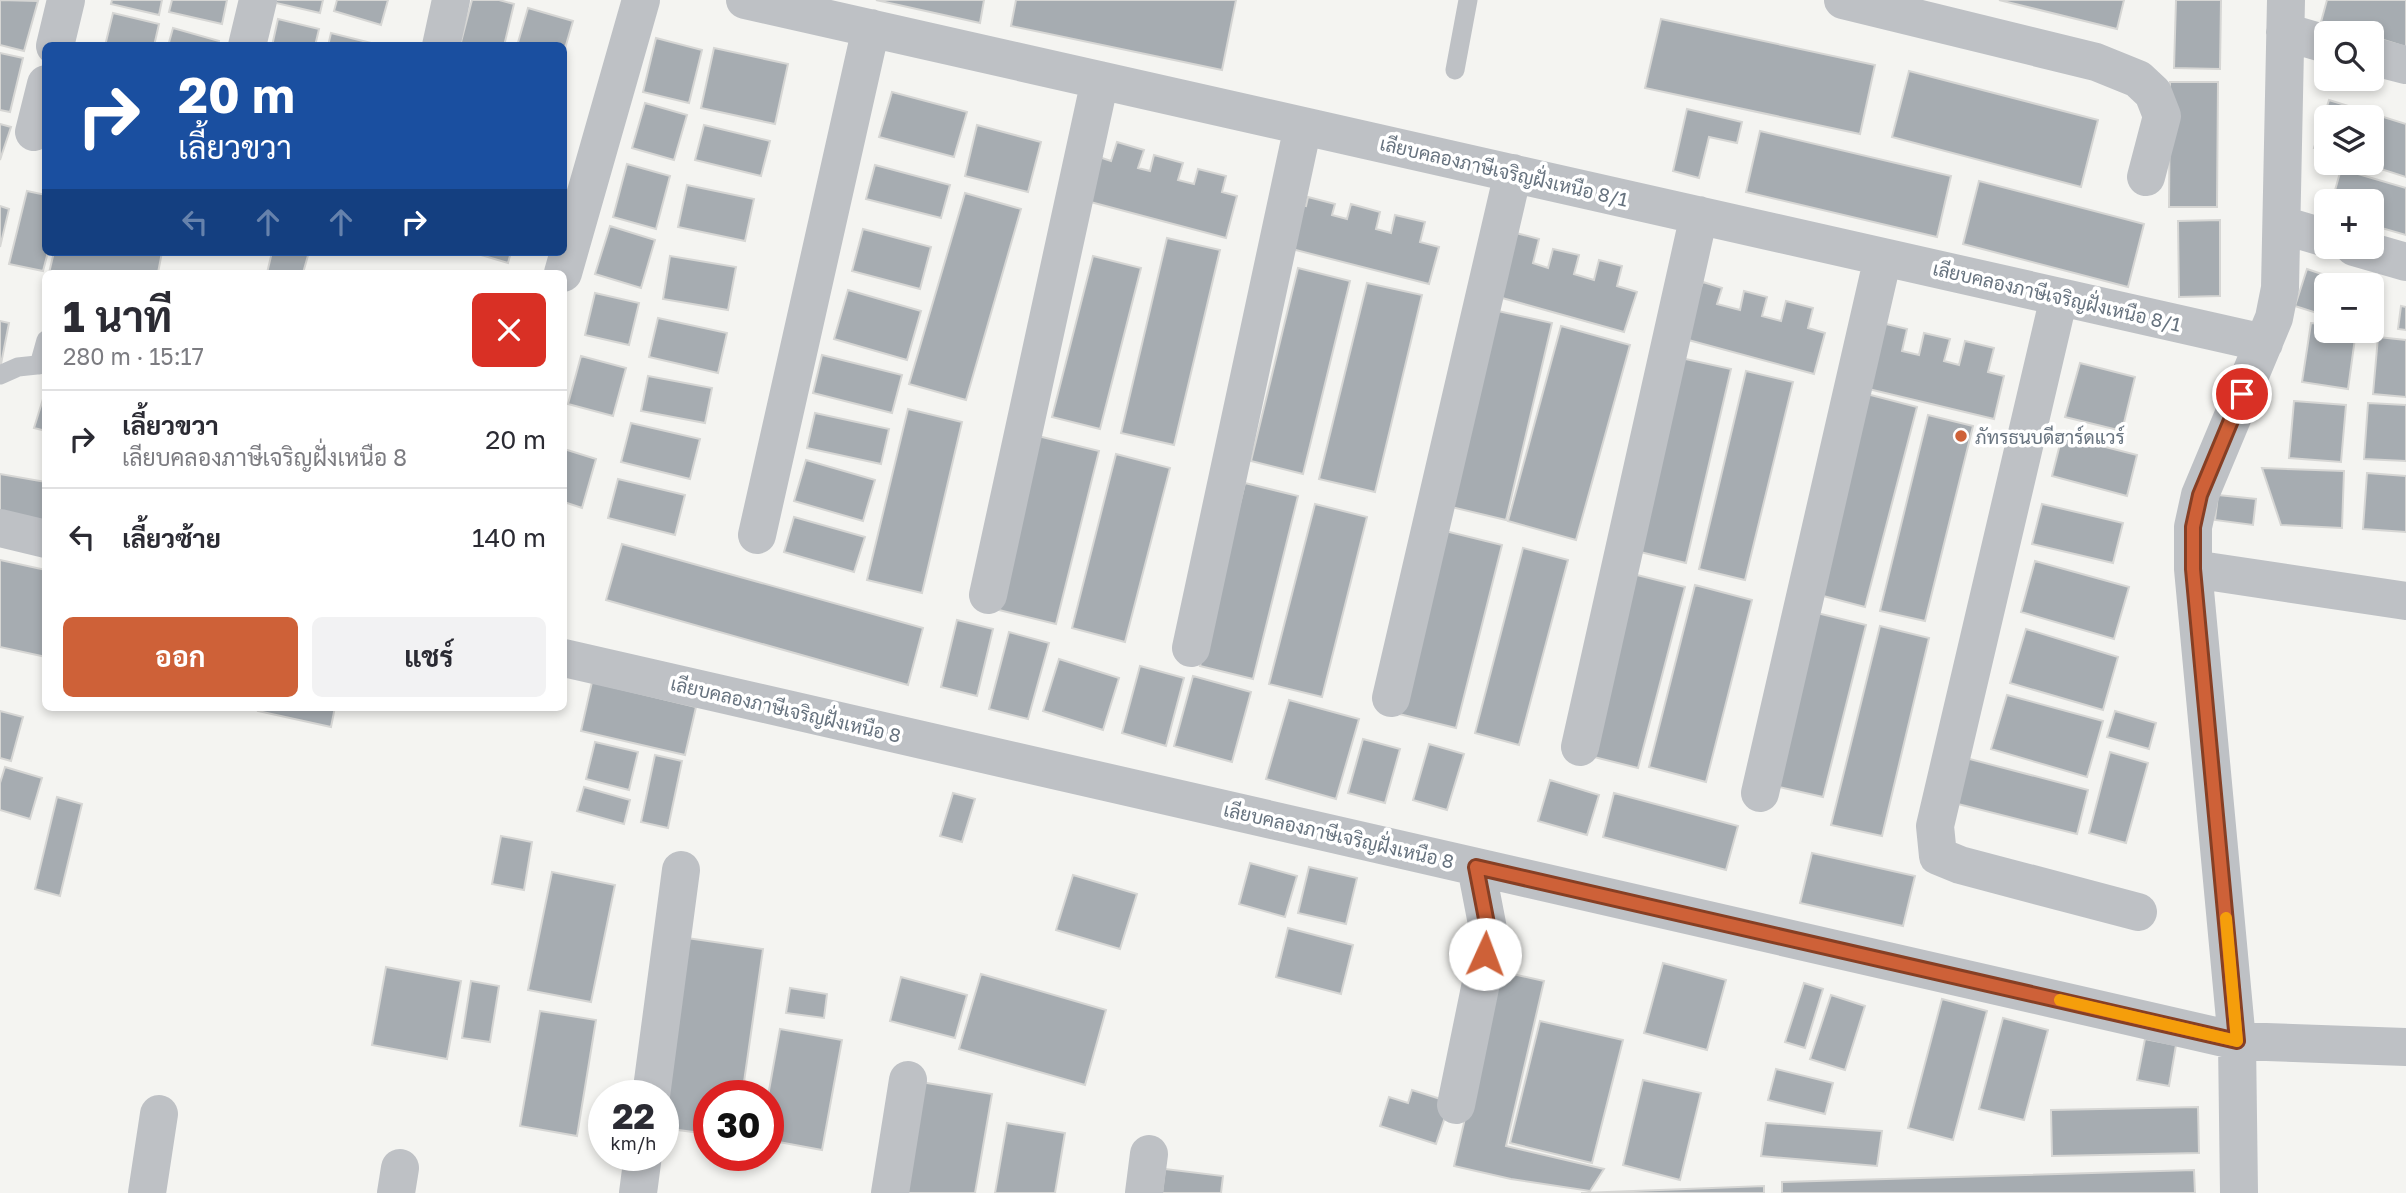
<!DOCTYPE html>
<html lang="th">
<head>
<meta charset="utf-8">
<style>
  :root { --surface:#fff; --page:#f2f2f3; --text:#2b2b33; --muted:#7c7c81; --line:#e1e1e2; --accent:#ce6138 }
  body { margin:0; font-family:"Golos Text",Sarabun,sans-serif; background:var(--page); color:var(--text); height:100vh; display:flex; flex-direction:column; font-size:26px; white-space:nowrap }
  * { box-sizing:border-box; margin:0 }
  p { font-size:23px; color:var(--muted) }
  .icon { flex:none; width:38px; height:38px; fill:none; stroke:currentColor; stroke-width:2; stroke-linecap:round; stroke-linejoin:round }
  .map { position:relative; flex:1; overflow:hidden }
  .sheet { position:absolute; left:42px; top:270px; width:525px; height:441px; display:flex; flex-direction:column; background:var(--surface); border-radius:10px; box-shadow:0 4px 10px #0003 }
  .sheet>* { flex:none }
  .banner { position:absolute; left:42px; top:42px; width:525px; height:214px; border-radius:10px; box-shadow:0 4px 10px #0003; background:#1a4fa0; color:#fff; overflow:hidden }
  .tools { position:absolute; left:2314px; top:21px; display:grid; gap:14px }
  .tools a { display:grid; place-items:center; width:70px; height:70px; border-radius:10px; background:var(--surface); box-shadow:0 4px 10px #0003; font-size:35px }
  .speed { position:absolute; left:588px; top:1080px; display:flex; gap:14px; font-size:35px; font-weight:700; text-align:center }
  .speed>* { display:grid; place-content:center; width:91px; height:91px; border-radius:50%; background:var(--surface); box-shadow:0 4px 10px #0003; line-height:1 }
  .speed small { font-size:18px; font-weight:400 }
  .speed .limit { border:10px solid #d22; background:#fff; color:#111 }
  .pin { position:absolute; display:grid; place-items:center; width:60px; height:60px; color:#fff; margin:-30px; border:4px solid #fff; border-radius:50%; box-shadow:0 2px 7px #0007 }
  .me { position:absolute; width:77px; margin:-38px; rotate:2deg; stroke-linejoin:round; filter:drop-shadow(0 0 5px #0008) }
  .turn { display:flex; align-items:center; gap:24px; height:147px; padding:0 21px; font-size:32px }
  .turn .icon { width:91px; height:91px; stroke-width:2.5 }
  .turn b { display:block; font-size:49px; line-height:60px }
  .lanes { display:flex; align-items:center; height:66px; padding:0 21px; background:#0003; justify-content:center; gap:35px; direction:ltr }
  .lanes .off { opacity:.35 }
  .round { display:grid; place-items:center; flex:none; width:74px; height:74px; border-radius:10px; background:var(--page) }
  .overview { display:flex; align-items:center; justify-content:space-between; height:119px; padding:0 21px }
  h1 { font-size:42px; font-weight:700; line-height:52px }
  .button { display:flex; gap:14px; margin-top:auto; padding:14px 21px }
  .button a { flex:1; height:80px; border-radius:10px; background:var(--accent); color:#fff; font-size:28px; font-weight:700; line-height:80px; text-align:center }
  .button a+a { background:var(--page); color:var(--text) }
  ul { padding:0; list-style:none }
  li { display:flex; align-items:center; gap:21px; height:98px; padding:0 21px; border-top:2px solid var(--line) }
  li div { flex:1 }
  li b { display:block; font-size:26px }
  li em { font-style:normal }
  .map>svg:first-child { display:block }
</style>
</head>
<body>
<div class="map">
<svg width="2406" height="1193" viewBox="0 0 2406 1193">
  <rect width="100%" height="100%" fill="#f4f4f1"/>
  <path fill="#a6acb1" stroke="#d6d6d4" stroke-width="2" d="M 0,0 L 38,1 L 24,51 L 0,45 Z
    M 112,0 L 162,0 L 159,15 L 111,4 Z
    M 172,0 L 227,0 L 222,24 L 169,12 Z
    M 276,0 L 323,0 L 320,13 L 276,3 Z
    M 337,0 L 388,0 L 381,25 L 334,11 Z
    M 472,0 L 499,0 L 514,4 L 504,46 L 460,46 Z
    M 876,0 L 984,0 L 980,23 Z
    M 1016,0 L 1236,0 L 1222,70 L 1011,26 Z
    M 1999,0 L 2124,0 L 2117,29 Z
    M 2176,0 L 2221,0 L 2220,69 L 2174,68 Z
    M 2327,0 L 2406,0 L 2406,47 L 2371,36 L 2371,33 L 2321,22 Z
    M 528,8 L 573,21 L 564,52 L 564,46 L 517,46 Z
    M 113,13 L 159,24 L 154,46 L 105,46 Z
    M 278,19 L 319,29 L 315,46 L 272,46 Z
    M 1661,19 L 1875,65 L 1860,134 L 1645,88 Z
    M 173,28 L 219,41 L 218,46 L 168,46 Z
    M 331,33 L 375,44 L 374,46 L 328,46 Z
    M 656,38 L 702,50 L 689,103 L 643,92 Z
    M 714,48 L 788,64 L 775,124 L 701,108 Z
    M 0,53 L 23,58 L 10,112 L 0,110 Z
    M 1909,71 L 2098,120 L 2081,187 L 1892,137 Z
    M 2170,82 L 2218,82 L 2217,207 L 2169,207 Z
    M 892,92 L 967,112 L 954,157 L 879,137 Z
    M 2329,100 L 2406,124 L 2406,177 L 2362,163 L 2371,163 L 2371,117 L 2326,117 L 2326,151 L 2314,148 Z
    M 645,103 L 687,115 L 674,160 L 632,148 Z
    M 1687,109 L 1742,122 L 1737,143 L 1709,137 L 1699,178 L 1673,171 Z
    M 0,124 L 11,127 L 0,160 Z
    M 704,125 L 770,141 L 761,176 L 695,160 Z
    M 977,125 L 1041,142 L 1028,192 L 965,176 Z
    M 1760,131 L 1951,176 L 1937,237 L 1746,192 Z
    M 1117,142 L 1144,150 L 1138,168 L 1150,171 L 1154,155 L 1183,163 L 1178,180 L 1194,184 L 1198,169 L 1226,176 L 1222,192 L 1237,196 L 1226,238 L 1083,200 L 1096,156 L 1111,161 Z
    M 627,164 L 670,176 L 656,229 L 613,217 Z
    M 875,165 L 950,185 L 941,218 L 866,199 Z
    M 2341,169 L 2406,188 L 2406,235 L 2371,225 L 2371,201 L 2332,201 Z
    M 1979,181 L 2144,224 L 2128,287 L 1963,244 Z
    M 687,185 L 754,199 L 745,241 L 678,227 Z
    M 27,191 L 46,195 L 48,252 L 43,271 L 9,264 Z
    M 965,193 L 1021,209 L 966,400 L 909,384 Z
    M 1308,197 L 1335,204 L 1332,215 L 1347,219 L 1351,204 L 1380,212 L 1376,229 L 1391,233 L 1395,215 L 1425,222 L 1420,242 L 1439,247 L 1429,284 L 1284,247 L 1296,204 L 1306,206 Z
    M 0,206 L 9,209 L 0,247 Z
    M 2220,220 L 2220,296 L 2179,297 L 2178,221 Z
    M 610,226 L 655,240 L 641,288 L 595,274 Z
    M 863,229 L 931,247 L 920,289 L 852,271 Z
    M 1516,233 L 1539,239 L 1533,263 L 1548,268 L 1553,249 L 1579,255 L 1574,274 L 1594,280 L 1599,260 L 1622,266 L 1617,286 L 1637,292 L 1624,332 L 1495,296 Z
    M 1167,238 L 1220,250 L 1174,445 L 1121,433 Z
    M 54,252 L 162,252 L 158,273 L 49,273 Z
    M 272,252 L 309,252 L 303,273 L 267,273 Z
    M 471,252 L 511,252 L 508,263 Z
    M 670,256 L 736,267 L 728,310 L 663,299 Z
    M 1093,256 L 1141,268 L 1100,429 L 1052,417 Z
    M 1298,268 L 1350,281 L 1303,474 L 1251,461 Z
    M 2307,269 L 2354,285 L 2326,285 L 2326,316 L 2295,306 Z
    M 1703,282 L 1722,288 L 1717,304 L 1740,310 L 1744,291 L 1767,297 L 1762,316 L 1781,321 L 1786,301 L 1813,308 L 1808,328 L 1825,333 L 1814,374 L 1681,338 Z
    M 1367,283 L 1422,295 L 1375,492 L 1319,479 Z
    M 848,290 L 921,311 L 907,360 L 834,339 Z
    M 595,293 L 639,303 L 629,345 L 585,335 Z
    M 2401,306 L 2406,307 L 2406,330 L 2398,329 Z
    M 1489,309 L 1552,323 L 1506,520 L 1443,505 Z
    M 658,318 L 727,333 L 718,373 L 649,357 Z
    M 0,321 L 9,323 L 0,369 Z
    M 1882,323 L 1907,329 L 1902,351 L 1919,355 L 1924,333 L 1950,339 L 1944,361 L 1959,365 L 1965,341 L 1994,348 L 1988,372 L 2004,376 L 1994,419 L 1856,386 Z
    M 2311,323 L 2326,325 L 2326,331 L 2356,331 L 2348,389 L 2302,382 Z
    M 1561,326 L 1630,345 L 1576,540 L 1508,521 Z
    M 2378,337 L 2406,340 L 2406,397 L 2373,394 Z
    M 822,355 L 902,375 L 892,413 L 813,393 Z
    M 581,356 L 626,368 L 613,416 L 568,404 Z
    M 1681,358 L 1731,369 L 1686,563 L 1636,551 Z
    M 2080,363 L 2135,377 L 2122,431 L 2065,417 Z
    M 1746,371 L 1793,382 L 1745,580 L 1699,569 Z
    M 648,376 L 712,388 L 705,423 L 641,411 Z
    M 1863,393 L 1917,407 L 1865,607 L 1812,593 Z
    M 43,399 L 46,400 L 46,431 L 34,428 Z
    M 2294,401 L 2346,405 L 2341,462 L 2289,458 Z
    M 2368,403 L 2406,405 L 2406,461 L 2364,459 Z
    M 908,409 L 962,422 L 922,593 L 867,580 Z
    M 815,413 L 889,429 L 881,464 L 807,448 Z
    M 1928,415 L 1973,426 L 1925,621 L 1880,611 Z
    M 631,423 L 700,439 L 690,479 L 621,462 Z
    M 1038,436 L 1099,451 L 1056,624 L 995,609 Z
    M 2062,436 L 2137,455 L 2127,496 L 2052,476 Z
    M 564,449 L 596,459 L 582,508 L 564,502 Z
    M 1116,454 L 1170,468 L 1125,642 L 1072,628 Z
    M 806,460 L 875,480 L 863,521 L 794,501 Z
    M 2262,468 L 2344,471 L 2342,528 L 2281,525 Z
    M 2367,473 L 2406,476 L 2406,532 L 2363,529 Z
    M 0,474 L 46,482 L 46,526 L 0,516 Z
    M 618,479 L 685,495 L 675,535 L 608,518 Z
    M 1245,483 L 1298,496 L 1253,679 L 1200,666 Z
    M 2218,495 L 2256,499 L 2253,525 L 2215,520 Z
    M 1315,504 L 1367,517 L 1322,697 L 1269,684 Z
    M 2042,504 L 2123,523 L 2113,563 L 2032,544 Z
    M 794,517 L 865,537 L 854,572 L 784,552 Z
    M 1437,529 L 1502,545 L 1456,728 L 1391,712 Z
    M 622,544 L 923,628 L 908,685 L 606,600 Z
    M 1523,548 L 1568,560 L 1519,745 L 1475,733 Z
    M 0,560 L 46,570 L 46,657 L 0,647 Z
    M 2035,561 L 2129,587 L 2114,639 L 2021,612 Z
    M 1633,574 L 1685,587 L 1638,768 L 1586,755 Z
    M 1695,585 L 1752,600 L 1706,782 L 1649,767 Z
    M 1813,612 L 1866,625 L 1823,797 L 1770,785 Z
    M 957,620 L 993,629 L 977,696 L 941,687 Z
    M 1880,626 L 1929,638 L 1882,836 L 1831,825 Z
    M 2026,629 L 2118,657 L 2103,710 L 2010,683 Z
    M 1009,632 L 1049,643 L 1028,719 L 989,709 Z
    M 1059,659 L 1119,678 L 1103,730 L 1043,711 Z
    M 1140,666 L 1184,678 L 1166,746 L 1122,733 Z
    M 1193,676 L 1251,692 L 1232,762 L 1174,746 Z
    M 592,682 L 696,707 L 685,755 L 581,731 Z
    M 2007,695 L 2103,721 L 2087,777 L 1991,749 Z
    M 1289,700 L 1359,719 L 1336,799 L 1266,779 Z
    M 259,707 L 335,707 L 331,727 L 258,711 Z
    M 0,711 L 23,717 L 11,761 L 0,758 Z
    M 2115,711 L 2156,723 L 2149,749 L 2107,737 Z
    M 1363,739 L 1400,749 L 1385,803 L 1348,793 Z
    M 595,742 L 638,752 L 629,790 L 586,779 Z
    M 1429,744 L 1464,754 L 1447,810 L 1413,800 Z
    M 2110,752 L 2148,763 L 2126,843 L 2089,833 Z
    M 655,755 L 682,761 L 668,828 L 641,822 Z
    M 1962,757 L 2088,790 L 2077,834 L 1950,802 Z
    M 5,767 L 42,778 L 30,819 L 0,810 L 0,783 Z
    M 1550,780 L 1599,795 L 1587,835 L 1538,821 Z
    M 584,787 L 630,800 L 624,824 L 577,811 Z
    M 953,793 L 975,799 L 962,842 L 940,836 Z
    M 1614,793 L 1738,826 L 1726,870 L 1603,837 Z
    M 57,797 L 82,804 L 60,896 L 35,889 Z
    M 501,836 L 532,842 L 524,890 L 492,884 Z
    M 1812,853 L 1915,876 L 1903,926 L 1800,903 Z
    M 1250,863 L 1297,876 L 1285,917 L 1239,904 Z
    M 1309,867 L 1357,878 L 1346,924 L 1298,913 Z
    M 552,872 L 615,885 L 591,1002 L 528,990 Z
    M 1073,875 L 1137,894 L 1120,949 L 1056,930 Z
    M 1288,928 L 1353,945 L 1341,994 L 1276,977 Z
    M 687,938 L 763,949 L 742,1096 L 709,1096 L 709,1134 L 663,1128 L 663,1102 Z
    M 1663,963 L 1726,980 L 1707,1050 L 1644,1033 Z
    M 386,967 L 461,981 L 447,1059 L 372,1045 Z
    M 1499,971 L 1544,981 L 1506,1146 L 1604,1169 L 1590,1191 L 1511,1179 L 1454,1166 Z
    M 981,974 L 1106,1010 L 1085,1085 L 959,1049 Z
    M 901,977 L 967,995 L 955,1038 L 890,1021 Z
    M 471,981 L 499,986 L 490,1042 L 462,1038 Z
    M 1804,983 L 1823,989 L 1805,1048 L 1785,1042 Z
    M 790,988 L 827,994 L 824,1018 L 786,1013 Z
    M 1831,995 L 1865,1006 L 1845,1070 L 1810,1059 Z
    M 1942,999 L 1987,1011 L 1953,1140 L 1908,1128 Z
    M 540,1011 L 596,1020 L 577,1136 L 520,1126 Z
    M 2003,1018 L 2048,1030 L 2024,1120 L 1979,1109 Z
    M 1540,1021 L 1623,1040 L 1592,1163 L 1510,1143 Z
    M 780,1029 L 842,1040 L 822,1150 L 768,1140 L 768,1096 Z
    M 2145,1039 L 2176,1045 L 2169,1086 L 2137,1080 Z
    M 1776,1069 L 1833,1083 L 1825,1114 L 1768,1100 Z
    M 1643,1080 L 1701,1093 L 1680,1180 L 1623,1165 Z
    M 921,1082 L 992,1094 L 975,1193 L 901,1193 Z
    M 1412,1090 L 1450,1102 L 1436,1144 L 1380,1126 L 1389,1097 L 1408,1103 Z
    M 2198,1107 L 2199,1153 L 2052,1156 L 2051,1110 Z
    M 1007,1123 L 1065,1133 L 1055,1193 L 995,1193 Z
    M 1766,1123 L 1882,1131 L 1877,1166 L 1761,1156 Z
    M 1165,1169 L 1223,1176 L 1221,1193 L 1162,1193 Z
    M 2194,1170 L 2195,1193 L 1782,1193 L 1782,1182 Z
    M 1764,1186 L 1764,1193 L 1581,1193 Z"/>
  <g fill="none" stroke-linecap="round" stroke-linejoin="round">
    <path stroke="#bec1c5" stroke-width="19" d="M 1455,70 L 1468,0
      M 39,365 L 46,340
      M 0,375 L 18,367 L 46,364"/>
    <path stroke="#bec1c5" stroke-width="38" d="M 745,0 L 2264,343
      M 1843,0 L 2096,62 L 2138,79 L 2153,93 L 2162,116 L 2146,177
      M 2285,32 L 2326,44
      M 55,46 L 66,0
      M 247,46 L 258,0
      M 441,46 L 451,0
      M 2371,56 L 2406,65
      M 34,132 L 46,84
      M 2282,225 L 2326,238
      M 2354,247 L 2406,262
      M 563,273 L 641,0
      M 2059,297 L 1935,826 L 1938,856 L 1960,865 L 2138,912
      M 0,528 L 46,539
      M 757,535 L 871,28
      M 2193,569 L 2406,601
      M 988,595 L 1100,80
      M 1191,648 L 1303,126
      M 564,658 L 2237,1041 L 2406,1047
      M 1391,698 L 1513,173
      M 1580,747 L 1699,215
      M 1760,793 L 1883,257
      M 651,1096 L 681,870
      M 1456,1105 L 1482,978 L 1488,929 L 1476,867
      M 147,1193 L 159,1114
      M 396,1193 L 400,1168
      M 638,1193 L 643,1155
      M 890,1193 L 908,1080
      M 1144,1193 L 1149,1154
      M 2239,1193 L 2237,1041 L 2193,569 L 2193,527 L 2200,495 L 2274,318 L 2280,288 L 2286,0"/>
  </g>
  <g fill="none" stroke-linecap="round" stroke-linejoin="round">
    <g stroke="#863f24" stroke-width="18">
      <path id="route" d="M 1485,954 L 1488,929 L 1476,867 L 2237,1041 L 2193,569 L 2193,527 L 2200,495 L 2242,394"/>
    </g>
    <use href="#route" stroke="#ce6138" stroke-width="12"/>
    <path stroke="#f59e0b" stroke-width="12" d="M 2060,1000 L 2237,1041 L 2226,918"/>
  </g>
  <circle fill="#ce6138" stroke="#fff" stroke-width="2.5" cx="1961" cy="436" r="7"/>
  <g text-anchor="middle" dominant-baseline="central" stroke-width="7" stroke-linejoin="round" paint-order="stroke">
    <g font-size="19" fill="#67737f" stroke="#fff">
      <text transform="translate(1504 171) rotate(13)">เลียบคลองภาษีเจริญฝั่งเหนือ 8/1</text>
      <text transform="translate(2057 296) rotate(13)">เลียบคลองภาษีเจริญฝั่งเหนือ 8/1</text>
      <text transform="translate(786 709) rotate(13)">เลียบคลองภาษีเจริญฝั่งเหนือ 8</text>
      <text transform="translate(1339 835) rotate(13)">เลียบคลองภาษีเจริญฝั่งเหนือ 8</text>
    </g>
    <g font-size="19" fill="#67737f" stroke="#fff" text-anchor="start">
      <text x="1975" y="436">ภัทรธนบดีฮาร์ดแวร์</text>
    </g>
  </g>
</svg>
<div class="tools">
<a><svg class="icon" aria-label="search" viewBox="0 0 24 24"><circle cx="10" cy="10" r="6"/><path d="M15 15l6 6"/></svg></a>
<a><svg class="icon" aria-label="layers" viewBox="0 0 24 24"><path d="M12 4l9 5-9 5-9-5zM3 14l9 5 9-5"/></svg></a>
<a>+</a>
<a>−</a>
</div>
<div class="speed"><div>22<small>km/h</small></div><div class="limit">30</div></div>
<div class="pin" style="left:2242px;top:394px;background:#d93025"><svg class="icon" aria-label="arrive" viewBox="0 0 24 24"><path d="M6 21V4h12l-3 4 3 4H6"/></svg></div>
<svg class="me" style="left:1485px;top:954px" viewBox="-20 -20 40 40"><circle r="19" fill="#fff"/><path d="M0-13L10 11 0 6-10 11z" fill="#ce6138"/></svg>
<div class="banner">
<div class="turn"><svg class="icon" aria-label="right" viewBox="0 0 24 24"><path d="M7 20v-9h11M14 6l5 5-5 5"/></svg><div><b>20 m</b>เลี้ยวขวา</div></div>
<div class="lanes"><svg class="icon off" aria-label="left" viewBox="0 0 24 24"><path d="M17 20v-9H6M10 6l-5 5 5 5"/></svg><svg class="icon off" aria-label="ahead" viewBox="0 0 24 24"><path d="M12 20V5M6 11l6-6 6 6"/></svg><svg class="icon off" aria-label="ahead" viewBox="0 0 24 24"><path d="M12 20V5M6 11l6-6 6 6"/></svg><svg class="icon" aria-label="right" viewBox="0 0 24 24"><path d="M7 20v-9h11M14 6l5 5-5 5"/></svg></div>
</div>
<section class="sheet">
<div class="overview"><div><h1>1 นาที</h1><p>280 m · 15:17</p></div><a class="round" style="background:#d93025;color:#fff"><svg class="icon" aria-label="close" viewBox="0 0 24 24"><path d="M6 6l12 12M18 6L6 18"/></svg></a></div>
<ul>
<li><svg class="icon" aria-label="right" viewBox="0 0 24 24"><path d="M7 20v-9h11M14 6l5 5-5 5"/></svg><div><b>เลี้ยวขวา</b><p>เลียบคลองภาษีเจริญฝั่งเหนือ 8</p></div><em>20 m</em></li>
<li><svg class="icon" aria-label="left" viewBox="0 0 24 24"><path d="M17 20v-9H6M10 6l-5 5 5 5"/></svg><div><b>เลี้ยวซ้าย</b></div><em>140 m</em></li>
</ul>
<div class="button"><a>ออก</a><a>แชร์</a></div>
</section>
</div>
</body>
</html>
